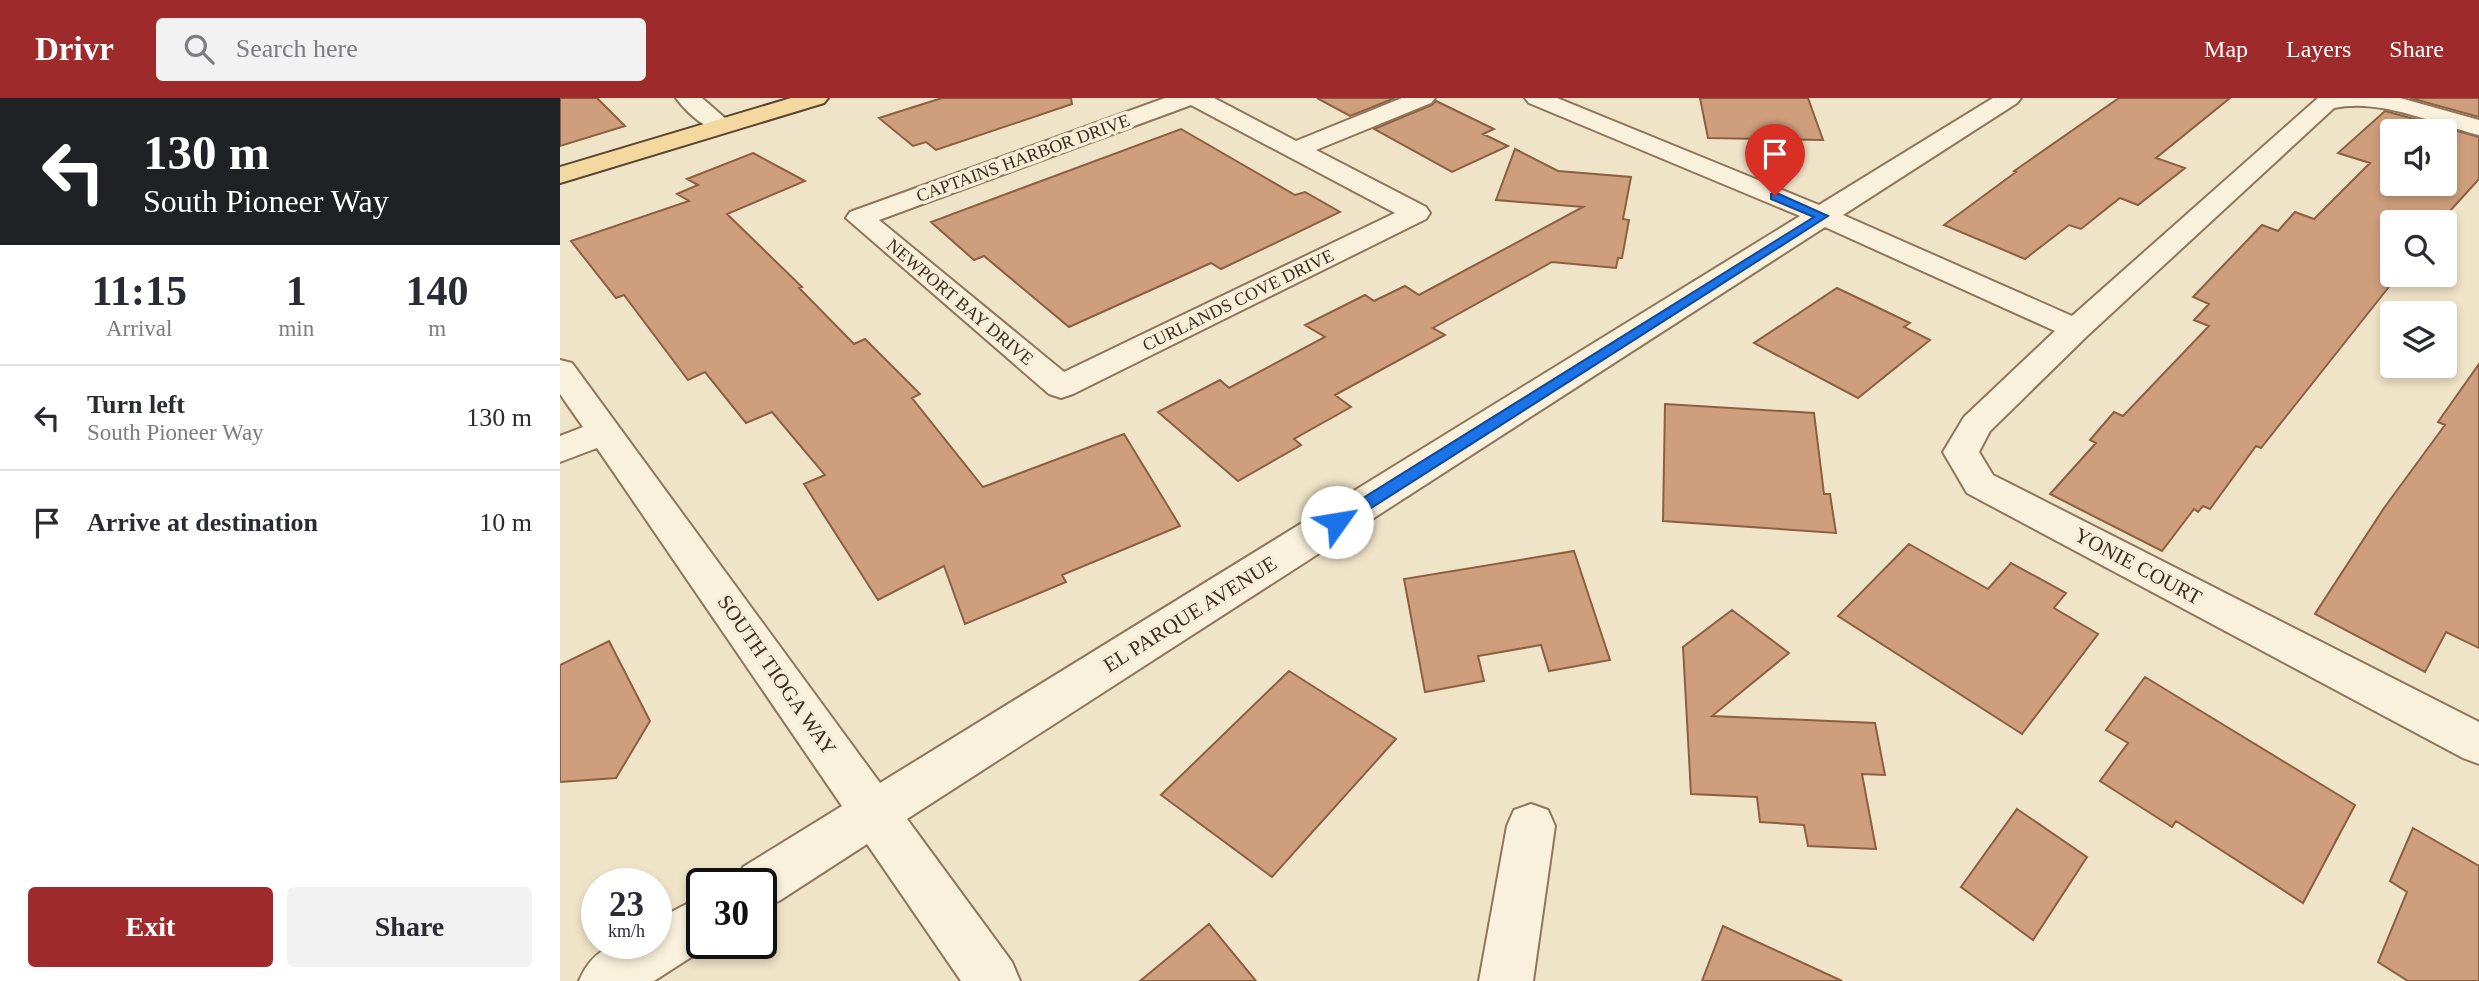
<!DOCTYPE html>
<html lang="en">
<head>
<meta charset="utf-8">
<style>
  :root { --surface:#fff; --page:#f2f2f3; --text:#2b2b33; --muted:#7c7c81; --line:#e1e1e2; --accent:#9e2a2b }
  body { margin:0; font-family:Georgia,serif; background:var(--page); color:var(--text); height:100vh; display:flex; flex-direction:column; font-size:26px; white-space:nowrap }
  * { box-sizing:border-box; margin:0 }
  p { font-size:23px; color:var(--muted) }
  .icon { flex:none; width:38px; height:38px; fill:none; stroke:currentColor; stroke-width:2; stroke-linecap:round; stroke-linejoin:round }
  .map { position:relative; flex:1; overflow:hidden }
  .details { display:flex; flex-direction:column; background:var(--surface); width:560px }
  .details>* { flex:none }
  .banner { background:#202124; color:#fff; overflow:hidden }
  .controls { position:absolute; left:1820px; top:21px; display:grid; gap:14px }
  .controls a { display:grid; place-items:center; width:77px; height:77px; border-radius:7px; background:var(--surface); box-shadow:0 4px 10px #0003; font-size:35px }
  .speed { position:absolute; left:21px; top:770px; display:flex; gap:14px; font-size:35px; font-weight:700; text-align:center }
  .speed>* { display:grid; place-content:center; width:91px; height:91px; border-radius:50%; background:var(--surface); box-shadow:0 4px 10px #0003; line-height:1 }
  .speed small { font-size:18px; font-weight:400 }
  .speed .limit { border:4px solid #111; border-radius:10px; background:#fff; color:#111 }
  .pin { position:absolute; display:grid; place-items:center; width:60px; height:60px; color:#fff; margin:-72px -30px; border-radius:50% 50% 50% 0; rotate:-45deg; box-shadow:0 0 7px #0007 }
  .pin .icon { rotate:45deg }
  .me { position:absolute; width:77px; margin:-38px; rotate:58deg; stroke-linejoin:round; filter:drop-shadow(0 0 5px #0008) }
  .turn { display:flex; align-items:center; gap:24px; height:147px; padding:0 28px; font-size:32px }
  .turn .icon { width:91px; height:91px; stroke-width:2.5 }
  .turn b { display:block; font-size:49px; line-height:60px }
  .eta { display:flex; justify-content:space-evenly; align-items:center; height:119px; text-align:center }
  .eta b { font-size:42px; font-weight:700; line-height:49px }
  .button { display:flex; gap:14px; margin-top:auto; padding:14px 28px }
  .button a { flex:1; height:80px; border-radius:7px; background:var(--accent); color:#fff; font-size:28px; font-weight:700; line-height:80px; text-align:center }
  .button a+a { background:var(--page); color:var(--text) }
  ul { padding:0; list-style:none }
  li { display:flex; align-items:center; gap:21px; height:105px; padding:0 28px; border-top:2px solid var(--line) }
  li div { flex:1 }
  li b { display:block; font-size:26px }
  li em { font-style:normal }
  header { display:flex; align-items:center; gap:42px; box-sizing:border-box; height:98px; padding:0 35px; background:var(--accent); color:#fff }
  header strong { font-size:33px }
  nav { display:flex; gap:38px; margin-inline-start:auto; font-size:24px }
  .search { width:490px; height:63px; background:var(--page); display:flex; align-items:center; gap:18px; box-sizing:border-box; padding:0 24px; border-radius:7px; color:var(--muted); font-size:26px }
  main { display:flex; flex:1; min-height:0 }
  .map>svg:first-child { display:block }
</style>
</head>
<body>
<header>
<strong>Drivr</strong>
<div class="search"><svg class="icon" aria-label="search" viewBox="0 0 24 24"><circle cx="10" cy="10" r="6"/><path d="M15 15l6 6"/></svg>Search here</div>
<nav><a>Map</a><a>Layers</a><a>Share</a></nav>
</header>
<main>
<section class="details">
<div class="banner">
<div class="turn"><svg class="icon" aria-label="left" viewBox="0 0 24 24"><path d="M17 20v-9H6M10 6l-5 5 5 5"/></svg><div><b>130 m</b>South Pioneer Way</div></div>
</div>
<div class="eta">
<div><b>11:15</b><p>Arrival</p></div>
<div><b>1</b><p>min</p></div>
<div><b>140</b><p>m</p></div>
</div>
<ul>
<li><svg class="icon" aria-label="left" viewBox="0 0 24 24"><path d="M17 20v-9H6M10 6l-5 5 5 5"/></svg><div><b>Turn left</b><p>South Pioneer Way</p></div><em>130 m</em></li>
<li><svg class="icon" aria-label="arrive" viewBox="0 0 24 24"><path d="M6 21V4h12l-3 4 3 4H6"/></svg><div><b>Arrive at destination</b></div><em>10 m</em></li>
</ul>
<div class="button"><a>Exit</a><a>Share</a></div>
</section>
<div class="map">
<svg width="1919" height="883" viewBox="0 0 1919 883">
  <rect width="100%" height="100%" fill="#f0e4c8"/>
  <path fill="#cf9f7d" stroke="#8d5f41" stroke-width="2" fill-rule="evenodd" d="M 0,0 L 37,0 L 65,28 L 0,48 Z
    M 382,0 L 511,0 L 512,6 L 376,52 L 366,44 L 353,48 L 319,20 Z
    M 757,0 L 835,0 L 790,18 Z
    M 1140,0 L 1248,0 L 1263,42 L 1148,40 Z
    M 1559,0 L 1670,0 L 1596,60 L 1625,70 L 1578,107 L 1560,100 L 1521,131 L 1509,127 L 1465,161 L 1384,127 L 1456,74 L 1454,73 Z
    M 1850,0 L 1919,0 L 1919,19 Z
    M 876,3 L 934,31 L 923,36 L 948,48 L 892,74 L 814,31 L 872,7 Z
    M 1825,13 L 1919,39 L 1919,81 L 1880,124 L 1832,124 L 1832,185 L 1701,350 L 1696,348 L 1650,411 L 1643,408 L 1638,414 L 1634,411 L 1602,453 L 1490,396 L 1536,345 L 1530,342 L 1554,314 L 1563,318 L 1649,228 L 1634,222 L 1649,206 L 1633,199 L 1702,127 L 1718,133 L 1735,114 L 1754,121 L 1810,65 L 1778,55 ZM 1832,33 L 1885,33 L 1885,86 L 1832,86 Z
    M 621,31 L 735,97 L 745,94 L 780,114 L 661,171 L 651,165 L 509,229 L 424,158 L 414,162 L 371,124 Z
    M 955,51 L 998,73 L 1071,79 L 1063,121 L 1069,122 L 1062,160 L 1058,160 L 1056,170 L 992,164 L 873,230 L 885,237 L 775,297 L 791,309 L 734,341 L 741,347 L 678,383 L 598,314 L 660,282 L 669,290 L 765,239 L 745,227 L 805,197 L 814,203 L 845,188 L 859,197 L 1023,109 L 936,102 Z
    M 193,55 L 245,83 L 167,116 L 242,189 L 239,190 L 294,246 L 305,241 L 360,296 L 352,300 L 423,389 L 564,336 L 620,428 L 502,477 L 506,484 L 405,526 L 384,468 L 318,502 L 244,386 L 265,377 L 212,314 L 186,325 L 145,274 L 128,282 L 64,197 L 56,200 L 11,143 L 129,103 L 117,96 L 138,87 L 127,81 Z
    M 1277,190 L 1350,225 L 1344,229 L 1370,242 L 1298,300 L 1194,245 Z
    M 1919,266 L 1919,550 L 1886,534 L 1865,574 L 1755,516 L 1824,410 L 1885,327 L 1878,324 Z
    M 1105,306 L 1254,315 L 1264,396 L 1270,396 L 1276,435 L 1103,423 Z
    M 1349,446 L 1428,491 L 1451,465 L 1506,495 L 1494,510 L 1538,536 L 1462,636 L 1278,518 Z
    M 1014,453 L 1050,562 L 989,573 L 981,547 L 918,558 L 924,583 L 865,594 L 844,481 Z
    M 1172,512 L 1229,555 L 1152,618 L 1315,625 L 1325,677 L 1302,676 L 1316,751 L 1248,748 L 1244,727 L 1200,724 L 1197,699 L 1131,696 L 1123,549 Z
    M 49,543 L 90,623 L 56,680 L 0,684 L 0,567 Z
    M 729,573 L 836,641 L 712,779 L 601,697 Z
    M 1585,579 L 1795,707 L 1743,805 L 1616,723 L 1612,729 L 1540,683 L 1568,645 L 1546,632 Z
    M 1457,711 L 1527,759 L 1473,842 L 1401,789 Z
    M 1853,730 L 1919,768 L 1919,883 L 1848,883 L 1818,864 L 1847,794 L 1830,783 Z
    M 649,826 L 696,883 L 580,883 Z
    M 1163,828 L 1282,883 L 1142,883 Z"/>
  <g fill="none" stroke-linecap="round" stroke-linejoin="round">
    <g stroke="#8d765c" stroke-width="4">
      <path id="minor" d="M 116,0 L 142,0 L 174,28 L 171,33 C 151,38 127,15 116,0 Z
        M 605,0 L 654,0 L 736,43 L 842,0 L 875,0 L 871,5 L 756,52 L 866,109 L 870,115 L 866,121 L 513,296 L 501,300 L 489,296 L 286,120 L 290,114 ZM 631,7 L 835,115 L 504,274 L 319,122 Z
        M 965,0 L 997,0 L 1259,107 L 1433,0 L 1461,0 L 1457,5 L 1283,117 L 1512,218 L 1758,0 L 1840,0 L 1919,22 L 1919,37 C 1874,26 1821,0 1774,10 L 1527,238 L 1430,333 L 1419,354 L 1433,377 L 1919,624 L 1919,666 L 1903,660 L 1407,395 L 1383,354 L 1404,319 L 1495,233 L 1265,129 L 347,721 L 452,864 L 460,883 L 401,883 L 307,746 L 219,803 L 201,810 L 201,786 L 176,786 L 183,769 L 282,708 L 37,350 L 0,364 L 0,338 L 23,329 L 0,296 L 0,262 L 12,265 L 320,685 L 1240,118 L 969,5 Z
        M 971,706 L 988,712 L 995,728 L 973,883 L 919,883 L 947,728 L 954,712 Z
        M 142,798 L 142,845 L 153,845 L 94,883 L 19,883 C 35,845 59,845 96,845 L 96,822 Z"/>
    </g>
    <g stroke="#5b4430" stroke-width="4">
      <path id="major" d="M 231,0 L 268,0 L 264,5 L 0,85 L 0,69 Z"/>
    </g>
    <use href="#minor" fill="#faf1dc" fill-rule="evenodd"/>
    <use href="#major" fill="#f3d9a0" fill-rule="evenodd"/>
  </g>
  <path fill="#1a73e8" stroke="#114b97" stroke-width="2" d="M 1211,96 L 1219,96 L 1268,118 L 783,428 L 771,428 L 769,424 L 771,420 L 1254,119 L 1211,101 Z"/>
  <g text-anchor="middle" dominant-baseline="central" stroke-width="7" stroke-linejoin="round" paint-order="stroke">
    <g font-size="18" fill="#3d2e20" stroke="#f7eed8">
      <text transform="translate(463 60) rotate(-20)">CAPTAINS HARBOR DRIVE</text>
      <text transform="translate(678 202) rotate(-26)">CURLANDS COVE DRIVE</text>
      <text transform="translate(400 204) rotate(40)">NEWPORT BAY DRIVE</text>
    </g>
    <g font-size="21" fill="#3d2e20" stroke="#f7eed8">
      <text transform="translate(1578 468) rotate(28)">YONIE COURT</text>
      <text transform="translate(630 516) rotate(-32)">EL PARQUE AVENUE</text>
      <text transform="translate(217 577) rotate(55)">SOUTH TIOGA WAY</text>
    </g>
  </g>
</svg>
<div class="controls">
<a><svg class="icon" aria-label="sound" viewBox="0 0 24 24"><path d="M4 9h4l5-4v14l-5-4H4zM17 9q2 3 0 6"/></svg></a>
<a><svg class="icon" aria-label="search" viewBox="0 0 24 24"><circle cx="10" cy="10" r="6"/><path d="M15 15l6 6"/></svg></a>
<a><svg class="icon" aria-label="layers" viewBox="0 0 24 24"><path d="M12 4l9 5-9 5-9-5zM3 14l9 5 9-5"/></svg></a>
</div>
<div class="speed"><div>23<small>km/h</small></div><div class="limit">30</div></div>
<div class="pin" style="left:1215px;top:98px;background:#d93025"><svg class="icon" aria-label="arrive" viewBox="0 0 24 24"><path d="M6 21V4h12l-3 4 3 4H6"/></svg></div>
<svg class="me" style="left:777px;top:424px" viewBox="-20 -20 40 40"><circle r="19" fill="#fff"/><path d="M0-13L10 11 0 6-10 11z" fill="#1a73e8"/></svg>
</div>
</main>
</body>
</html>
